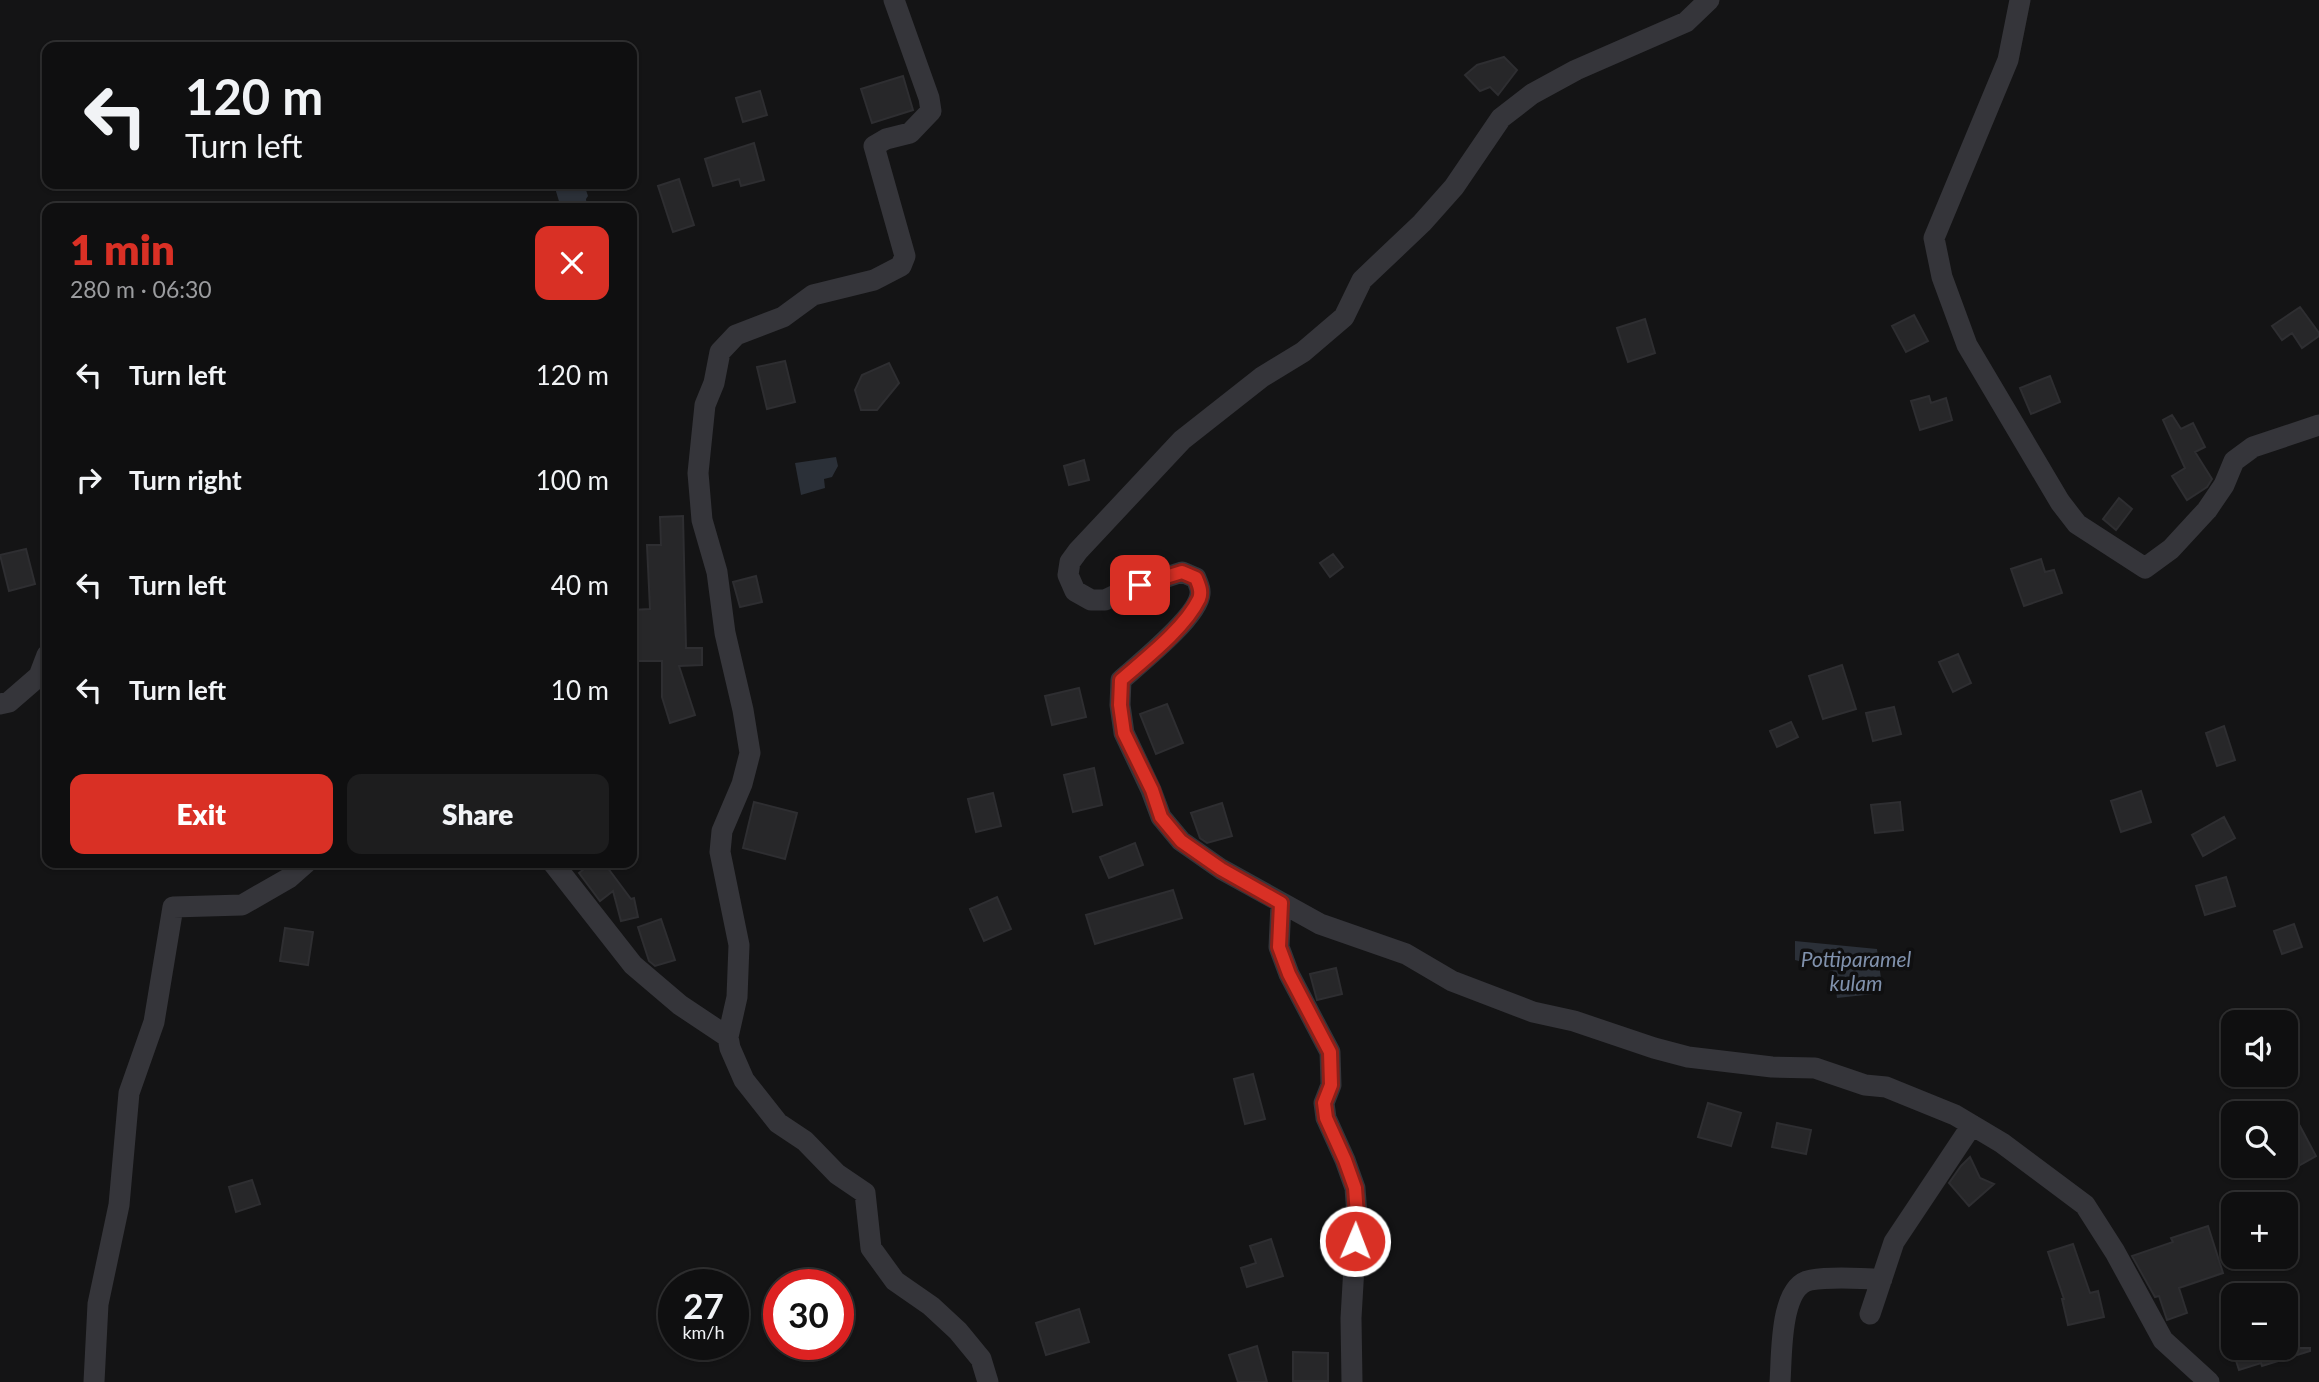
<!DOCTYPE html>
<html lang="en">
<head>
<meta charset="utf-8">
<style>
  :root { --surface:#0f0f10; --page:#1d1d1e; --text:#f1f3f6; --muted:#9b9c9f; --line:#2f2f30; --accent:#d93025 }
  body { margin:0; font-family:Lato,sans-serif; background:var(--page); color:var(--text); height:100vh; display:flex; flex-direction:column; font-size:26px; white-space:nowrap }
  * { box-sizing:border-box; margin:0 }
  p { font-size:23px; color:var(--muted) }
  .icon { flex:none; width:38px; height:38px; fill:none; stroke:currentColor; stroke-width:2; stroke-linecap:round; stroke-linejoin:round }
  .map { position:relative; flex:1; overflow:hidden }
  .panel { position:absolute; left:42px; top:203px; width:595px; height:665px; display:flex; flex-direction:column; background:var(--surface); border-radius:14px; box-shadow:0 2px 5px #0004,0 0 0 2px var(--line) }
  .panel>* { flex:none }
  .top-card { position:absolute; left:42px; top:42px; width:595px; height:147px; border-radius:14px; box-shadow:0 2px 5px #0004,0 0 0 2px var(--line); background:#0f0f10; color:var(--text); overflow:hidden }
  .controls { position:absolute; left:2221px; top:1010px; display:grid; gap:14px }
  .controls a { display:grid; place-items:center; width:77px; height:77px; border-radius:14px; background:var(--surface); box-shadow:0 2px 5px #0004,0 0 0 2px var(--line); font-size:35px }
  .speed { position:absolute; left:658px; top:1269px; display:flex; gap:14px; font-size:35px; font-weight:700; text-align:center }
  .speed>* { display:grid; place-content:center; width:91px; height:91px; border-radius:50%; background:var(--surface); box-shadow:0 2px 5px #0004,0 0 0 2px var(--line); line-height:1 }
  .speed small { font-size:18px; font-weight:400 }
  .speed .limit { border:10px solid #d22; background:#fff; color:#111 }
  .pin { position:absolute; display:grid; place-items:center; width:60px; height:60px; color:#fff; margin:-30px; border-radius:14px; box-shadow:0 4px 10px #0006 }
  .me { position:absolute; width:77px; margin:-38px; rotate:1deg; stroke-linejoin:round; filter:drop-shadow(0 0 5px #0008) }
  .turn { display:flex; align-items:center; gap:24px; height:147px; padding:0 28px; font-size:32px }
  .turn .icon { width:91px; height:91px; stroke-width:2.5 }
  .turn b { display:block; font-size:49px; line-height:60px }
  .round { display:grid; place-items:center; flex:none; width:74px; height:74px; border-radius:14px; background:var(--page) }
  .headline { display:flex; align-items:center; justify-content:space-between; height:119px; padding:0 28px }
  h1 { font-size:42px; font-weight:800; line-height:52px; color:var(--accent) }
  .action { display:flex; gap:14px; margin-top:auto; padding:14px 28px }
  .action a { flex:1; height:80px; border-radius:14px; background:var(--accent); color:#fff; font-size:28px; font-weight:800; line-height:80px; text-align:center }
  .action a+a { background:var(--page); color:var(--text) }
  ul { padding:0; list-style:none }
  li { display:flex; align-items:center; gap:21px; height:105px; padding:0 28px }
  li div { flex:1 }
  li b { display:block; font-size:26px }
  li em { font-style:normal }
  .map>svg:first-child { display:block }
</style>
</head>
<body>
<div class="map">
<svg width="2319" height="1382" viewBox="0 0 2319 1382">
  <rect width="100%" height="100%" fill="#141415"/>
  <path fill="#2b3038" d="M 569,184 L 584,184 L 588,196 L 586,199 L 587,208 L 561,208 L 555,188 Z
    M 836,457 L 838,466 L 832,477 L 824,479 L 825,488 L 801,495 L 795,463 Z
    M 1795,941 L 1877,949 L 1883,993 L 1837,998 L 1833,971 L 1795,960 Z"/>
  <path fill="#272729" stroke="#2e2e31" stroke-width="2" d="M 1504,57 L 1517,70 L 1498,95 L 1490,87 L 1480,91 L 1465,75 L 1477,65 Z
    M 903,76 L 913,110 L 872,123 L 861,89 Z
    M 760,91 L 767,115 L 743,122 L 736,98 Z
    M 754,143 L 764,180 L 741,186 L 739,179 L 713,186 L 705,159 Z
    M 679,179 L 694,225 L 673,232 L 658,186 Z
    M 2300,307 L 2319,333 L 2319,336 L 2302,348 L 2292,333 L 2282,340 L 2272,326 Z
    M 1914,315 L 1928,341 L 1906,352 L 1892,326 Z
    M 1645,319 L 1655,353 L 1628,362 L 1617,328 Z
    M 785,361 L 795,402 L 767,409 L 757,367 Z
    M 889,363 L 899,383 L 877,410 L 861,410 L 855,390 L 862,375 Z
    M 2050,376 L 2060,402 L 2031,414 L 2020,388 Z
    M 1929,396 L 1931,403 L 1946,398 L 1952,420 L 1920,430 L 1911,401 Z
    M 2172,415 L 2181,429 L 2193,423 L 2205,447 L 2195,452 L 2212,479 L 2207,487 L 2187,500 L 2172,476 L 2185,468 L 2163,420 Z
    M 1084,460 L 1089,480 L 1069,485 L 1064,466 Z
    M 2119,498 L 2132,509 L 2116,530 L 2103,519 Z
    M 683,516 L 686,648 L 702,648 L 702,665 L 679,666 L 695,715 L 670,723 L 662,697 L 662,661 L 632,661 L 632,610 L 650,609 L 647,545 L 661,545 L 660,517 Z
    M 26,549 L 35,584 L 9,591 L 0,555 Z
    M 1333,554 L 1343,567 L 1330,577 L 1320,563 Z
    M 2041,559 L 2045,572 L 2054,570 L 2062,593 L 2024,606 L 2011,569 Z
    M 756,576 L 762,602 L 740,607 L 733,582 Z
    M 1958,654 L 1971,683 L 1953,692 L 1939,662 Z
    M 1842,665 L 1856,709 L 1823,719 L 1809,676 Z
    M 1079,688 L 1086,717 L 1052,725 L 1045,696 Z
    M 1167,704 L 1183,743 L 1156,754 L 1140,714 Z
    M 1894,707 L 1901,734 L 1873,741 L 1866,713 Z
    M 1791,722 L 1798,737 L 1777,747 L 1770,731 Z
    M 2224,726 L 2235,760 L 2217,766 L 2206,733 Z
    M 1094,768 L 1102,805 L 1073,812 L 1064,775 Z
    M 2141,791 L 2151,822 L 2121,832 L 2111,801 Z
    M 993,793 L 1001,826 L 976,832 L 968,799 Z
    M 754,802 L 797,813 L 785,859 L 743,848 Z
    M 1900,802 L 1903,830 L 1875,833 L 1871,805 Z
    M 1222,803 L 1232,836 L 1207,843 L 1200,838 L 1191,813 Z
    M 2224,817 L 2235,838 L 2203,856 L 2192,835 Z
    M 1135,843 L 1143,865 L 1109,878 L 1100,857 Z
    M 592,863 L 604,863 L 631,899 L 634,898 L 638,917 L 621,921 L 613,891 L 600,901 L 579,873 Z
    M 2226,877 L 2235,906 L 2205,915 L 2196,886 Z
    M 1173,890 L 1182,918 L 1095,944 L 1086,915 Z
    M 997,897 L 1011,929 L 984,941 L 970,909 Z
    M 661,919 L 675,960 L 655,966 L 649,961 L 638,927 Z
    M 2294,924 L 2302,947 L 2282,954 L 2274,931 Z
    M 285,928 L 313,932 L 308,965 L 280,961 Z
    M 1336,968 L 1342,994 L 1317,1000 L 1310,974 Z
    M 1253,1074 L 1265,1119 L 1245,1124 L 1234,1079 Z
    M 1708,1103 L 1741,1113 L 1731,1146 L 1698,1137 Z
    M 1777,1123 L 1811,1130 L 1806,1154 L 1772,1147 Z
    M 2300,1126 L 2316,1156 L 2291,1170 L 2286,1159 L 2286,1134 Z
    M 1970,1157 L 1980,1178 L 1994,1184 L 1969,1206 L 1949,1183 L 1961,1166 Z
    M 252,1180 L 260,1204 L 236,1212 L 229,1187 Z
    M 2208,1226 L 2223,1273 L 2179,1288 L 2187,1313 L 2167,1320 L 2159,1296 L 2155,1297 L 2132,1256 L 2173,1242 L 2171,1238 Z
    M 1271,1239 L 1283,1276 L 1247,1287 L 1241,1268 L 1256,1263 L 1250,1246 Z
    M 2073,1244 L 2090,1293 L 2098,1291 L 2104,1317 L 2068,1325 L 2062,1299 L 2064,1299 L 2048,1252 Z
    M 1079,1309 L 1089,1342 L 1046,1355 L 1036,1323 Z
    M 1257,1346 L 1267,1382 L 1238,1382 L 1229,1355 Z
    M 2232,1348 L 2310,1348 L 2310,1351 L 2262,1366 L 2261,1363 L 2239,1370 Z
    M 1293,1352 L 1328,1353 L 1328,1381 L 1293,1381 Z"/>
  <g fill="none" stroke-linecap="round" stroke-linejoin="round">
    <path stroke="#35353a" stroke-width="21" d="M 894,0 L 929,98 L 931,111 L 910,133 L 886,139 L 874,146 L 905,256 L 901,266 L 874,280 L 813,295 L 783,317 L 736,335 L 720,352 L 714,383 L 705,405 L 698,473 L 702,520 L 717,572 L 725,633 L 743,710 L 750,753 L 742,784 L 722,831 L 720,852 L 739,945 L 737,997 L 728,1037 L 730,1048 L 744,1080 L 778,1123 L 805,1141 L 837,1174 L 865,1193 L 871,1248 L 895,1281 L 931,1306 L 958,1331 L 981,1359 L 988,1382
      M 1709,0 L 1686,22 L 1576,70 L 1532,94 L 1501,118 L 1454,187 L 1422,223 L 1362,280 L 1344,317 L 1303,352 L 1262,377 L 1182,440 L 1078,551 L 1070,562 L 1068,575 L 1075,591 L 1091,600 L 1105,600 L 1124,591 L 1182,572 L 1196,578 C 1198,584 1201,588 1200,594 C 1198,617 1139,664 1121,680 L 1120,705 L 1124,733 L 1151,790 L 1161,817 L 1181,841 L 1221,869 L 1320,924 L 1406,954 L 1452,981 L 1533,1012 L 1574,1021 L 1654,1048 L 1688,1057 L 1772,1067 L 1815,1068 L 1865,1085 L 1886,1087 L 1955,1115 L 2002,1143 L 2085,1205 L 2115,1252 L 2163,1340 L 2209,1382
      M 2020,0 L 2008,60 L 1934,238 L 1942,277 L 1967,345 L 2060,502 L 2077,524 L 2145,568 L 2171,549 L 2207,510 L 2224,485 L 2234,461 L 2253,447 L 2319,425
      M 0,704 L 9,702 L 39,676 L 47,655
      M 553,863 L 633,965 L 680,1005 L 728,1037
      M 1281,903 L 1279,947 L 1289,974 L 1330,1052 L 1331,1085 L 1324,1103 L 1326,1118 L 1345,1160 L 1355,1188 L 1357,1215 L 1351,1318 L 1352,1382
      M 1870,1314 L 1894,1242 L 1972,1125
      M 94,1382 L 98,1304 L 119,1205 L 129,1093 L 154,1022 L 173,907 L 242,905 L 289,878 L 306,863
      M 1780,1382 C 1782,1357 1779,1285 1811,1280 C 1834,1276 1859,1279 1882,1279"/>
  </g>
  <g fill="none" stroke-linecap="round" stroke-linejoin="round">
    <g stroke="#8d1f18" stroke-width="18">
      <path id="route" d="M 1140,585 L 1182,572 L 1196,578 C 1199,585 1202,592 1199,599 C 1185,628 1145,659 1121,680 L 1120,705 L 1124,733 L 1152,790 L 1161,817 L 1181,841 L 1221,869 L 1281,903 L 1279,947 L 1289,974 L 1330,1052 L 1331,1085 L 1324,1103 L 1326,1118 L 1345,1160 L 1355,1188 L 1357,1215 L 1355,1241"/>
    </g>
    <use href="#route" stroke="#d93025" stroke-width="12"/>
  </g>
  <g text-anchor="middle" dominant-baseline="central" stroke-width="7" stroke-linejoin="round" paint-order="stroke">
    <g font-size="21" font-style="italic" fill="#8091ac" stroke="#0f0f10">
      <text x="1856" y="958">Pottiparamel<tspan x="1856" dy="24">kulam</tspan></text>
    </g>
  </g>
</svg>
<div class="controls">
<a><svg class="icon" aria-label="sound" viewBox="0 0 24 24"><path d="M4 9h4l5-4v14l-5-4H4zM17 9q2 3 0 6"/></svg></a>
<a><svg class="icon" aria-label="search" viewBox="0 0 24 24"><circle cx="10" cy="10" r="6"/><path d="M15 15l6 6"/></svg></a>
<a>+</a>
<a>−</a>
</div>
<div class="speed"><div>27<small>km/h</small></div><div class="limit">30</div></div>
<div class="pin" style="left:1140px;top:585px;background:#d93025"><svg class="icon" aria-label="arrive" viewBox="0 0 24 24"><path d="M6 21V4h12l-3 4 3 4H6"/></svg></div>
<svg class="me" style="left:1355px;top:1241px" viewBox="-20 -20 40 40"><circle r="17" fill="#d93025" stroke="#fff" stroke-width="3"/><path d="M0-11L8 9 0 5-8 9z" fill="#fff"/></svg>
<div class="top-card">
<div class="turn"><svg class="icon" aria-label="left" viewBox="0 0 24 24"><path d="M17 20v-9H6M10 6l-5 5 5 5"/></svg><div><b>120 m</b>Turn left</div></div>
</div>
<section class="panel">
<div class="headline"><div><h1>1 min</h1><p>280 m · 06:30</p></div><a class="round" style="background:#d93025;color:#fff"><svg class="icon" aria-label="close" viewBox="0 0 24 24"><path d="M6 6l12 12M18 6L6 18"/></svg></a></div>
<ul>
<li><svg class="icon" aria-label="left" viewBox="0 0 24 24"><path d="M17 20v-9H6M10 6l-5 5 5 5"/></svg><div><b>Turn left</b></div><em>120 m</em></li>
<li><svg class="icon" aria-label="right" viewBox="0 0 24 24"><path d="M7 20v-9h11M14 6l5 5-5 5"/></svg><div><b>Turn right</b></div><em>100 m</em></li>
<li><svg class="icon" aria-label="left" viewBox="0 0 24 24"><path d="M17 20v-9H6M10 6l-5 5 5 5"/></svg><div><b>Turn left</b></div><em>40 m</em></li>
<li><svg class="icon" aria-label="left" viewBox="0 0 24 24"><path d="M17 20v-9H6M10 6l-5 5 5 5"/></svg><div><b>Turn left</b></div><em>10 m</em></li>
</ul>
<div class="action"><a>Exit</a><a>Share</a></div>
</section>
</div>
</body>
</html>
